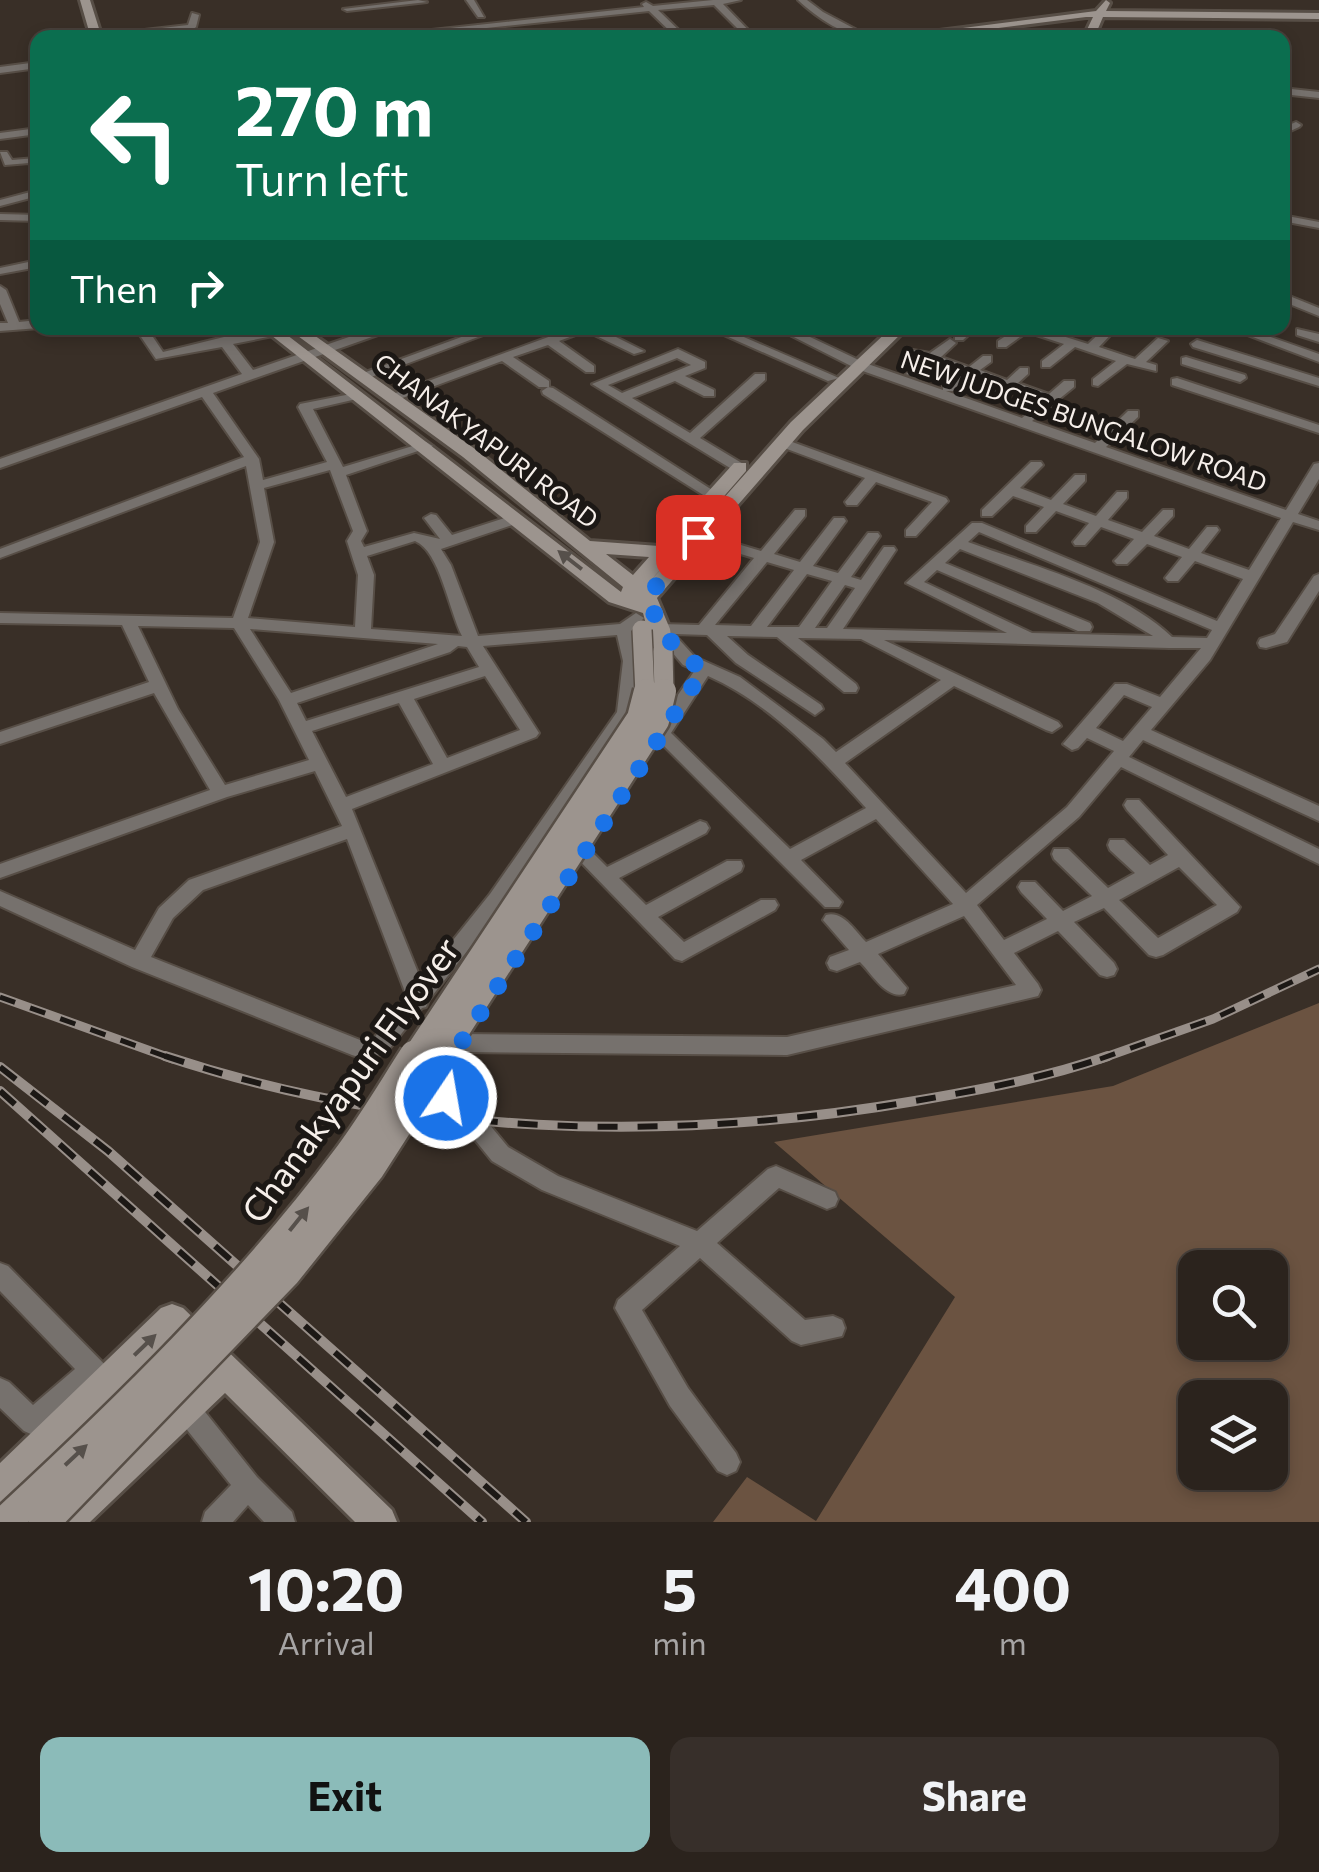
<!DOCTYPE html>
<html lang="en">
<head>
<meta charset="utf-8">
<style>
  :root { --surface:#2b231d; --page:#372f2a; --text:#f1f3f6; --muted:#a6a4a4; --line:#47403b; --accent:#8bbbb9 }
  body { margin:0; font-family:Commissioner,sans-serif; background:var(--page); color:var(--text); height:100vh; display:flex; flex-direction:column; font-size:38px; white-space:nowrap }
  * { box-sizing:border-box; margin:0 }
  p { font-size:32px; color:var(--muted) }
  .icon { flex:none; width:55px; height:55px; fill:none; stroke:currentColor; stroke-width:2; stroke-linecap:round; stroke-linejoin:round }
  .map { position:relative; height:1522px; overflow:hidden }
  .side { display:flex; flex-direction:column; background:var(--surface); flex:1 }
  .side>* { flex:none }
  .guide { position:absolute; left:30px; top:30px; width:1260px; height:305px; border-radius:20px; box-shadow:0 5px 15px #0003,0 0 0 2px var(--line); background:#0b6e4f; color:#fff; overflow:hidden }
  .buttons { position:absolute; left:1178px; top:1250px; display:grid; gap:20px }
  .buttons a { display:grid; place-items:center; width:110px; height:110px; border-radius:20px; background:var(--surface); box-shadow:0 5px 15px #0003,0 0 0 2px var(--line); font-size:50px }
  .pin { position:absolute; display:grid; place-items:center; width:85px; height:85px; color:#fff; margin:-42px; border-radius:20px; box-shadow:0 5px 15px #0006 }
  .me { position:absolute; width:110px; margin:-55px; rotate:12deg; stroke-linejoin:round; filter:drop-shadow(0 0 8px #0008) }
  .turn { display:flex; align-items:center; gap:35px; height:210px; padding:0 40px; font-size:45px }
  .turn .icon { width:130px; height:130px; stroke-width:2.5 }
  .turn b { display:block; font-size:70px; line-height:85px }
  .then { display:flex; align-items:center; height:95px; padding:0 40px; background:#0003; gap:20px; font-size:38px }
  .eta { display:flex; justify-content:space-evenly; align-items:center; height:170px; text-align:center }
  .eta b { font-size:60px; font-weight:700; line-height:70px }
  .primary-button { display:flex; gap:20px; margin-top:auto; padding:20px 40px }
  .primary-button a { flex:1; height:115px; border-radius:20px; background:var(--accent); color:#111; font-size:40px; font-weight:700; line-height:115px; text-align:center }
  .primary-button a+a { background:var(--page); color:var(--text) }
  .map>svg:first-child { display:block }
</style>
</head>
<body>
<div class="map">
<svg width="1319" height="1522" viewBox="0 0 1319 1522">
  <rect width="100%" height="100%" fill="#392f27"/>
  <path fill="#6b5341" fill-rule="evenodd" d="M 1319,1003 L 1319,1522 L 713,1522 L 747,1477 L 816,1521 L 955,1297 L 774,1142 L 1113,1086 ZM 1195,1268 L 1270,1268 L 1270,1342 L 1195,1342 ZM 1195,1398 L 1270,1398 L 1270,1472 L 1195,1472 Z"/>
  <g fill="none" stroke-linecap="round" stroke-linejoin="round">
    <g stroke="#574e46" stroke-width="4">
      <path id="street" d="M 418,0 L 427,2 L 347,11 L 343,9 Z
        M 466,0 L 474,0 L 484,17 L 478,17 Z
        M 713,0 L 741,0 L 723,4 L 756,38 L 747,38 L 714,5 L 658,10 L 687,38 L 677,38 L 649,11 L 392,38 L 358,38 L 644,7 L 642,4 L 646,2 L 653,6 Z
        M 798,0 L 807,0 L 823,12 L 872,38 C 846,38 816,17 798,0 Z
        M 192,13 L 199,15 L 196,27 L 192,30 L 107,38 L 92,36 L 188,25 Z
        M 38,62 L 38,68 L 0,73 L 0,67 Z
        M 1282,88 L 1319,92 L 1319,98 L 1282,94 Z
        M 1296,122 L 1301,125 L 1299,127 L 1282,135 L 1282,128 Z
        M 38,128 L 38,134 L 0,139 L 0,133 Z
        M 0,152 L 7,152 L 12,160 L 36,158 L 38,171 L 29,163 L 5,165 Z
        M 38,190 L 38,196 L 0,206 L 0,200 Z
        M 0,214 L 38,215 L 38,221 L 0,220 Z
        M 1282,215 L 1319,222 L 1319,228 L 1282,221 Z
        M 38,260 L 38,267 L 0,274 L 0,268 Z
        M 0,286 L 6,290 L 19,322 L 38,320 L 39,328 L 0,331 L 0,323 L 8,323 L 0,304 Z
        M 1282,293 L 1319,308 L 1319,316 L 1282,301 Z
        M 135,328 L 147,328 L 163,352 L 224,337 L 278,329 L 278,335 L 233,344 L 253,370 L 375,328 L 391,328 L 389,331 L 213,393 L 259,459 L 263,480 L 327,462 L 298,407 L 300,404 L 361,392 L 361,398 L 313,409 L 343,467 L 426,442 L 433,446 L 346,475 L 367,531 L 361,541 L 364,547 L 414,533 L 440,539 L 424,518 L 431,514 L 436,515 L 452,535 L 511,516 L 521,516 L 521,522 L 441,549 L 451,565 L 478,636 L 620,624 L 636,613 L 644,618 L 632,630 L 639,661 L 633,713 L 504,904 L 429,1000 L 426,1007 L 422,1008 L 386,1053 C 375,1057 363,1059 352,1055 L 132,967 L 0,906 L 0,891 L 135,950 L 159,908 L 189,880 L 342,826 L 315,771 L 227,797 L 0,878 L 0,864 L 210,790 L 154,693 L 0,744 L 0,732 L 149,682 L 122,625 L 0,623 L 0,613 L 233,618 L 260,542 L 246,466 L 0,558 L 0,549 L 244,457 L 202,397 L 0,468 L 0,459 L 242,374 L 222,347 L 156,359 ZM 330,470 L 353,531 L 347,541 L 358,575 L 355,627 L 248,618 L 274,542 L 264,488 ZM 415,541 C 440,551 449,611 462,636 L 371,629 L 374,575 L 367,556 ZM 138,626 L 234,628 L 279,700 L 309,760 L 225,785 L 178,709 ZM 250,629 L 438,644 L 291,693 ZM 617,635 L 623,661 L 617,712 L 490,894 L 421,980 L 352,809 L 536,737 L 539,733 L 483,646 ZM 458,646 L 467,647 L 479,667 L 306,721 L 297,703 L 450,652 ZM 485,676 L 520,730 L 447,758 L 414,699 ZM 399,703 L 433,764 L 346,797 L 312,731 ZM 347,839 L 407,997 L 373,1039 L 360,1040 L 151,957 L 173,918 L 203,890 Z
        M 486,328 L 502,328 L 366,379 L 355,376 Z
        M 573,328 L 598,328 L 644,351 L 634,354 L 586,331 L 559,341 L 594,366 L 594,372 L 586,372 L 548,345 L 513,357 L 549,381 L 549,387 L 539,387 L 502,361 L 397,400 L 387,400 L 385,397 Z
        M 678,328 L 692,328 L 682,334 L 678,333 Z
        M 708,328 L 723,328 L 839,378 L 828,381 Z
        M 776,328 L 791,328 L 865,363 L 943,390 L 943,385 L 961,372 L 933,363 L 917,377 L 906,374 L 923,359 L 913,356 L 913,350 L 930,353 L 950,339 L 956,343 L 941,357 L 969,367 L 983,356 L 991,356 L 991,362 L 980,370 L 1007,380 L 1020,368 L 1028,368 L 1028,374 L 1018,383 L 1049,394 L 1064,381 L 1074,381 L 1074,387 L 1032,421 L 1095,443 L 1128,411 L 1138,411 L 1138,417 L 1106,447 L 1286,510 L 1314,464 L 1319,463 L 1319,479 L 1298,514 L 1319,521 L 1319,530 L 1293,522 L 1210,660 L 1151,730 L 1319,806 L 1319,821 L 1143,740 L 1129,757 L 1319,849 L 1319,864 L 1121,767 L 1079,817 L 977,905 L 1004,940 L 1047,919 L 1021,892 L 1018,887 L 1021,882 L 1035,882 L 1063,911 L 1092,896 L 1054,859 L 1052,854 L 1054,849 L 1068,849 L 1108,888 L 1135,873 L 1110,850 L 1108,845 L 1110,840 L 1124,840 L 1150,865 L 1168,855 L 1127,810 L 1124,805 L 1127,800 L 1139,800 L 1240,907 L 1237,912 L 1163,955 L 1156,957 L 1149,955 L 1104,908 L 1074,922 L 1114,963 L 1117,969 L 1114,975 L 1107,977 L 1100,975 L 1058,931 L 1014,953 L 1038,984 L 1041,990 L 1038,996 L 787,1055 L 461,1052 L 454,1049 L 451,1043 L 454,1037 L 461,1034 L 787,1037 L 1016,985 L 964,916 L 878,954 L 907,988 L 904,994 C 886,999 872,974 860,962 L 837,971 L 830,969 L 827,963 L 830,957 L 849,950 L 823,920 L 826,915 C 843,910 855,931 866,942 L 953,904 L 876,819 L 801,860 L 842,902 L 839,907 L 825,907 L 662,744 L 652,743 L 649,739 L 652,733 L 695,670 L 683,665 L 652,629 L 660,624 L 699,625 L 754,558 L 694,540 L 694,534 L 704,534 L 761,551 L 795,510 L 805,510 L 805,516 L 774,554 L 800,562 L 834,518 L 844,518 L 846,521 L 813,566 L 838,573 L 868,533 L 878,533 L 880,536 L 851,577 L 861,580 L 884,547 L 894,547 L 896,550 L 843,629 L 1007,633 L 906,583 L 972,523 L 982,523 L 1217,621 L 1243,579 L 1195,561 L 1178,581 L 1168,581 L 1165,578 L 1182,557 L 1147,544 L 1127,564 L 1117,564 L 1114,561 L 1117,558 L 1134,539 L 1101,527 L 1085,545 L 1075,545 L 1073,542 L 1089,523 L 1056,511 L 1036,532 L 1026,532 L 1026,526 L 1044,507 L 1013,496 L 992,516 L 982,516 L 982,510 L 1031,462 L 1041,462 L 1043,465 L 1020,488 L 1051,500 L 1075,475 L 1085,475 L 1085,481 L 1063,504 L 1096,516 L 1117,492 L 1127,492 L 1127,498 L 1108,520 L 1142,532 L 1163,510 L 1173,510 L 1173,516 L 1154,536 L 1189,549 L 1207,527 L 1217,527 L 1219,530 L 1201,553 L 1249,570 L 1281,518 L 857,369 ZM 972,376 L 1000,386 L 989,396 L 991,399 L 1001,399 L 1011,390 L 1042,400 L 1022,418 L 946,391 L 953,391 ZM 979,532 L 1212,630 L 1207,638 L 1172,637 C 1122,589 1033,566 968,542 ZM 960,549 L 1098,603 L 1153,636 L 1032,633 L 924,582 L 937,570 L 1078,631 L 1090,631 L 1092,627 L 1090,623 L 945,563 ZM 767,562 L 794,570 L 751,626 L 715,625 ZM 807,574 L 832,581 L 799,627 L 767,627 ZM 845,585 L 855,588 L 827,628 L 815,628 ZM 674,634 L 707,635 L 736,663 L 815,715 L 823,709 L 821,705 L 748,655 L 727,636 L 777,637 L 844,692 L 856,692 L 858,688 L 856,684 L 798,638 L 861,639 L 941,680 L 836,752 L 823,739 L 740,677 L 695,657 ZM 884,640 L 1169,648 L 1201,648 L 1160,697 L 1127,684 L 1115,684 L 1063,744 L 1072,750 L 1078,748 L 1087,738 L 1114,751 L 1067,807 L 966,893 L 845,763 L 954,686 L 1046,730 L 1052,732 L 1061,726 L 1058,722 ZM 708,676 C 771,704 821,758 866,808 L 790,849 L 671,733 ZM 1124,695 L 1152,707 L 1123,741 L 1096,728 ZM 1179,867 L 1217,905 L 1158,938 L 1119,900 Z
        M 963,328 L 976,328 L 963,340 L 955,340 L 955,334 Z
        M 1018,328 L 1037,328 L 1088,344 L 1105,328 L 1117,328 L 1099,347 L 1135,359 L 1158,338 L 1168,341 L 1146,362 L 1156,365 L 1156,371 L 1127,364 L 1098,386 L 1093,385 L 1093,379 L 1116,361 L 1075,347 L 1050,367 L 1042,367 L 1042,361 L 1064,344 L 1027,332 L 1006,347 L 998,347 L 998,341 Z
        M 1229,328 L 1245,328 L 1319,354 L 1319,362 Z
        M 1297,329 L 1319,334 L 1319,342 L 1297,335 Z
        M 1197,340 L 1319,378 L 1319,386 L 1193,347 L 1191,344 Z
        M 678,349 L 705,362 L 705,368 L 685,376 L 714,390 L 714,396 L 704,396 L 675,381 L 632,398 L 690,433 L 755,374 L 765,374 L 765,380 L 700,438 L 745,465 L 745,471 L 735,471 L 592,384 ZM 677,358 L 691,365 L 622,393 L 608,385 Z
        M 1186,357 L 1245,375 L 1246,378 L 1240,382 L 1182,364 L 1182,358 Z
        M 1177,378 L 1319,425 L 1319,433 L 1172,385 L 1172,379 Z
        M 548,387 L 553,388 L 720,495 L 713,499 L 708,498 L 543,394 L 542,391 Z
        M 784,439 L 946,498 L 948,501 L 916,536 L 906,536 L 906,530 L 932,502 L 876,482 L 857,505 L 847,505 L 845,502 L 865,478 L 779,446 L 777,443 Z
        M 1319,574 L 1319,591 L 1287,642 L 1266,648 L 1260,647 L 1258,643 L 1260,639 L 1275,634 L 1314,576 Z
        M 700,821 L 706,823 L 709,828 L 706,833 L 619,878 L 646,905 L 727,861 L 741,861 L 743,866 L 741,871 L 658,917 L 684,942 L 761,900 L 775,900 L 778,905 L 775,910 L 682,961 L 675,959 L 574,855 L 576,850 L 590,850 L 607,867 Z
        M 440,1070 L 448,1073 L 463,1119 L 489,1124 L 508,1147 L 558,1176 L 697,1231 L 768,1169 L 776,1166 L 835,1192 L 838,1199 L 835,1206 L 827,1209 L 779,1188 L 717,1243 L 805,1320 L 833,1316 L 842,1320 L 845,1328 L 842,1336 L 801,1345 L 792,1341 L 700,1258 L 642,1310 L 688,1388 L 736,1453 L 740,1462 L 736,1471 L 727,1475 L 718,1471 L 670,1406 L 615,1308 L 618,1300 L 680,1246 L 542,1190 L 492,1161 L 475,1140 L 447,1134 L 429,1079 L 432,1073 Z
        M 0,1263 L 8,1266 L 115,1375 L 119,1384 L 115,1393 L 106,1397 L 92,1388 L 42,1431 L 33,1435 L 24,1431 L 0,1408 L 0,1378 L 9,1382 L 33,1405 L 75,1369 L 0,1291 Z
        M 185,1394 L 194,1398 L 257,1477 L 292,1512 L 295,1522 L 264,1522 L 248,1505 L 233,1522 L 202,1522 L 205,1512 L 231,1485 L 176,1416 L 172,1407 L 176,1398 Z"/>
    </g>
    <g stroke="#574e46" stroke-width="6">
      <path id="secondary" d="M 80,0 L 90,0 L 102,38 L 91,38 Z
        M 1106,0 L 1110,3 L 1106,11 L 1319,13 L 1319,19 L 1103,17 L 1094,38 L 1083,38 L 1093,17 L 1086,17 L 920,38 L 884,38 L 1096,11 Z
        M 262,328 L 278,328 L 621,592 L 623,587 L 463,457 L 287,328 L 304,328 L 475,449 L 590,541 L 659,546 L 734,463 L 746,463 L 746,471 L 646,586 L 791,422 L 891,328 L 907,328 L 803,430 L 657,598 L 670,629 L 673,651 L 663,658 L 653,651 L 643,613 L 609,602 ZM 606,554 L 649,557 L 633,575 Z
        M 172,1304 L 183,1308 L 392,1510 L 397,1522 L 355,1522 L 225,1393 L 90,1522 L 48,1522 L 53,1510 L 202,1370 L 172,1341 L 12,1499 L 0,1504 L 0,1463 L 161,1308 Z"/>
    </g>
    <use href="#street" fill="#76716d" fill-rule="evenodd"/>
    <use href="#secondary" fill="#9c948e" fill-rule="evenodd"/>
    <g stroke="#988f89" stroke-width="9">
      <path id="rail-far1" d="M 0,997 L 173,1059
        M 1100,1059 L 1213,1019 L 1319,969"/>
    </g>
    <g stroke="#988f89" stroke-width="10">
      <path id="rail" d="M 165,1056 C 407,1136 666,1144 915,1101 C 979,1090 1046,1078 1108,1056
        M 0,1067 L 108,1151 L 526,1522
        M 0,1091 L 482,1522"/>
    </g>
    <use href="#rail-far1" stroke="#1c1815" stroke-width="5" stroke-dasharray="16" stroke-linecap="butt"/>
    <use href="#rail" stroke="#1c1815" stroke-width="6" stroke-dasharray="20" stroke-linecap="butt"/>
    <g stroke="#574e46" stroke-width="22" stroke-linecap="butt">
      <path id="secondary-bridge-far2" d="M 642,630 L 645,694
        M 663,651 L 664,694"/>
    </g>
    <g stroke="#574e46" stroke-width="29" stroke-linecap="butt">
      <path id="secondary-bridge-far1" d="M 413,1059 L 639,718 L 646,691
        M 439,1059 L 657,721 L 664,691"/>
    </g>
    <g stroke="#574e46" stroke-width="36" stroke-linecap="butt">
      <path id="secondary-bridge" d="M 5,1522 C 126,1410 248,1291 347,1159 C 372,1126 393,1090 415,1056
        M 44,1522 L 285,1273 L 369,1168 L 441,1056"/>
    </g>
    <use href="#secondary-bridge-far2" stroke="#9c948e" stroke-width="19"/>
    <use href="#secondary-bridge-far1" stroke="#9c948e" stroke-width="24"/>
    <use href="#secondary-bridge" stroke="#9c948e" stroke-width="31"/>
  </g>
  <defs><path id="oneway-solid" d="M-6-.8H1V-3.2L6.5 0L1 3.2V.8H-6Z" transform="scale(2.5)"/></defs>
  <g fill="#56504b">
    <use href="#oneway-solid" transform="translate(570 560) rotate(-142)"/>
    <use href="#oneway-solid" transform="translate(299 1219) rotate(-51)"/>
    <use href="#oneway-solid" transform="translate(145 1345) rotate(-44)"/>
    <use href="#oneway-solid" transform="translate(76 1455) rotate(-43)"/>
  </g>
  <g fill="none" stroke-linecap="round" stroke-linejoin="round">
    <path stroke="#1a73e8" stroke-width="18" stroke-dasharray="0 32.4" d="M 446,1098 L 440,1079 L 461,1043 L 704,669 C 674,654 659,627 647,597 L 698,537"/>
  </g>
  <g text-anchor="middle" dominant-baseline="central" stroke-width="10" stroke-linejoin="round" paint-order="stroke">
    <g font-size="25" fill="#f6efea" stroke="#1c1815">
      <text transform="translate(1084 420) rotate(19)">NEW JUDGES BUNGALOW ROAD</text>
      <text transform="translate(487 440) rotate(37)">CHANAKYAPURI ROAD</text>
    </g>
    <g font-size="35" fill="#f6efea" stroke="#1c1815">
      <text transform="translate(349 1079) rotate(-54)">Chanakyapuri Flyover</text>
    </g>
  </g>
</svg>
<div class="buttons">
<a><svg class="icon" aria-label="search" viewBox="0 0 24 24"><circle cx="10" cy="10" r="6"/><path d="M15 15l6 6"/></svg></a>
<a><svg class="icon" aria-label="layers" viewBox="0 0 24 24"><path d="M12 4l9 5-9 5-9-5zM3 14l9 5 9-5"/></svg></a>
</div>
<div class="pin" style="left:698px;top:537px;background:#d93025"><svg class="icon" aria-label="arrive" viewBox="0 0 24 24"><path d="M6 21V4h12l-3 4 3 4H6"/></svg></div>
<svg class="me" style="left:446px;top:1098px" viewBox="-20 -20 40 40"><circle r="17" fill="#1a73e8" stroke="#fff" stroke-width="3"/><path d="M0-11L8 9 0 5-8 9z" fill="#fff"/></svg>
<div class="guide">
<div class="turn"><svg class="icon" aria-label="left" viewBox="0 0 24 24"><path d="M17 20v-9H6M10 6l-5 5 5 5"/></svg><div><b>270 m</b>Turn left</div></div>
<div class="then">Then<svg class="icon" aria-label="right" viewBox="0 0 24 24"><path d="M7 20v-9h11M14 6l5 5-5 5"/></svg></div>
</div>
</div>
<section class="side">
<div class="eta">
<div><b>10:20</b><p>Arrival</p></div>
<div><b>5</b><p>min</p></div>
<div><b>400</b><p>m</p></div>
</div>
<div class="primary-button"><a>Exit</a><a>Share</a></div>
</section>
</body>
</html>
